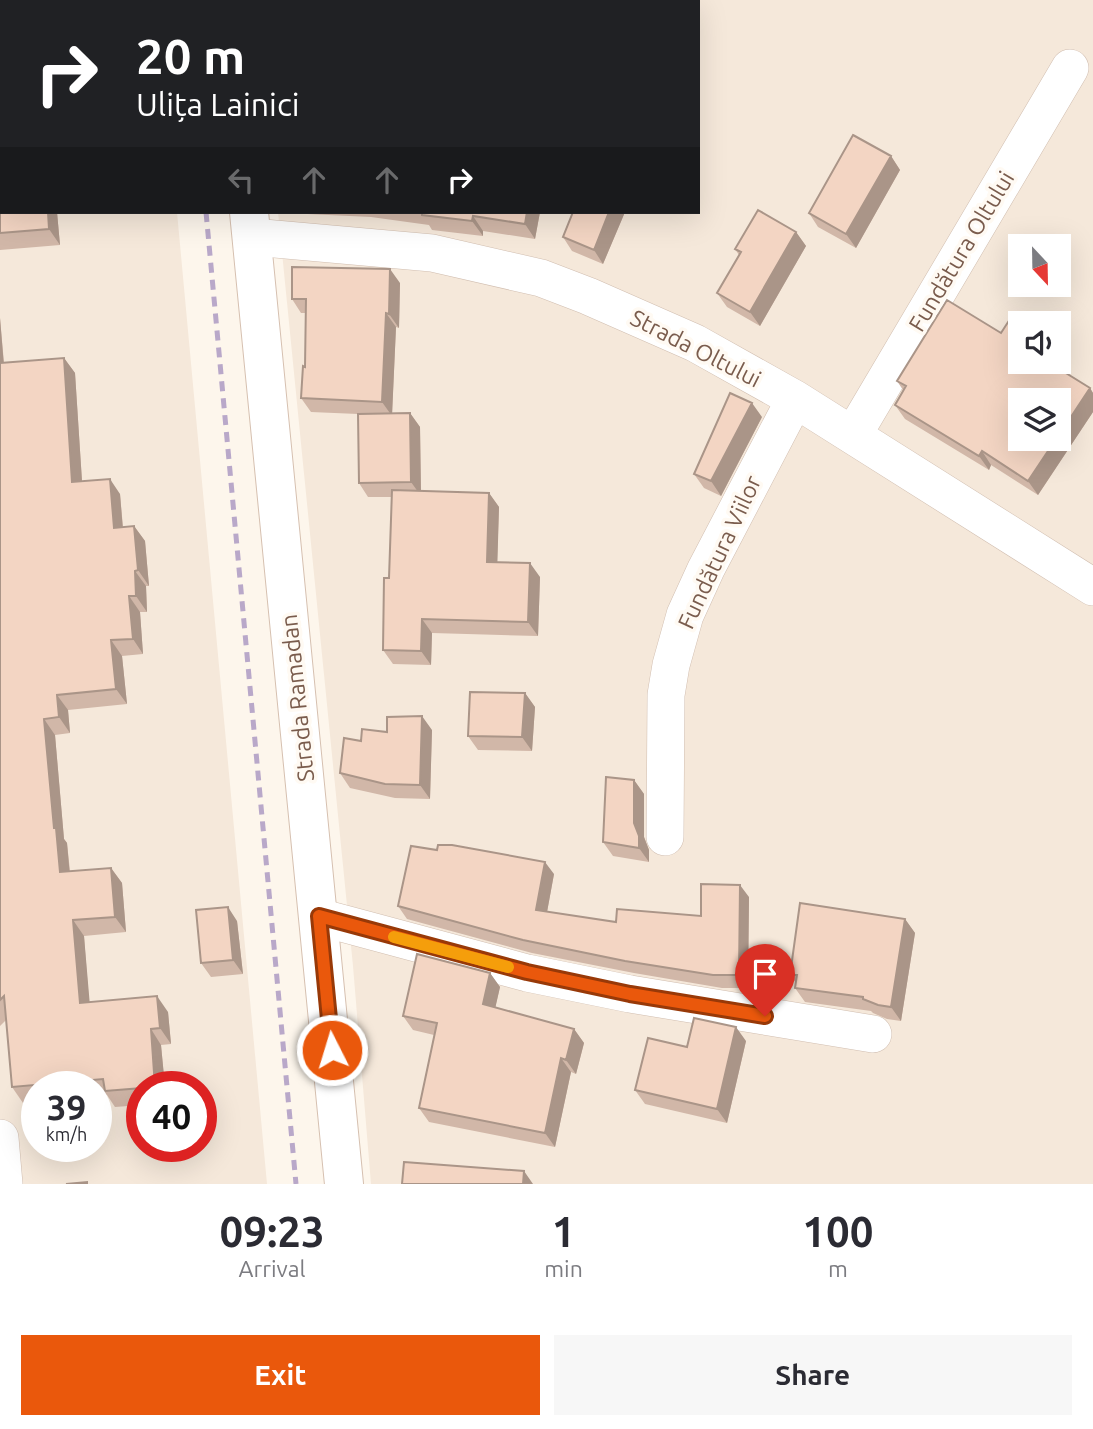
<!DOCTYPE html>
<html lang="en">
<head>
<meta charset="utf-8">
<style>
  :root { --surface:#fff; --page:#f7f7f7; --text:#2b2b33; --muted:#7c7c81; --accent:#ea580c }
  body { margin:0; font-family:Ubuntu,sans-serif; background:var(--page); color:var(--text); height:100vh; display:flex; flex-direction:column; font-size:26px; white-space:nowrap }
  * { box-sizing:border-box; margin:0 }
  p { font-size:23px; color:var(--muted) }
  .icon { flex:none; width:38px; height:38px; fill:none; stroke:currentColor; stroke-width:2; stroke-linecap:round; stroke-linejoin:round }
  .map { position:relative; height:1184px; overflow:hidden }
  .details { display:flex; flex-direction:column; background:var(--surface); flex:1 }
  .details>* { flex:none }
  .guide { position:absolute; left:0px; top:0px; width:700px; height:214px; box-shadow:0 7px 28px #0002; background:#202124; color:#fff; overflow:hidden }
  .needle { width:46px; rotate:158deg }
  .tools { position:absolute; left:1008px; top:234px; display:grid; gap:14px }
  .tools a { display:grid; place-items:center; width:63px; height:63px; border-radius:0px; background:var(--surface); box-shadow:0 7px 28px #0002; font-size:35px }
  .speed { position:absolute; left:21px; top:1071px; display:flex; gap:14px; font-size:35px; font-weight:700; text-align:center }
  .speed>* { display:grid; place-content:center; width:91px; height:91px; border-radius:50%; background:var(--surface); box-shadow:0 7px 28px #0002; line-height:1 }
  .speed small { font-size:18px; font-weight:400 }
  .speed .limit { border:10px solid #d22; background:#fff; color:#111 }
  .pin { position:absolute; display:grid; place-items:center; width:60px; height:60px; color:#fff; margin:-72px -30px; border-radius:50% 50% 50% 0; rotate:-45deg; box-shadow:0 0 7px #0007 }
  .pin .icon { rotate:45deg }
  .me { position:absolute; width:77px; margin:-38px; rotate:355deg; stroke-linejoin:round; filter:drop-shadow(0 0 5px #0008) }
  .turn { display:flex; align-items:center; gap:24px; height:147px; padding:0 21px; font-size:32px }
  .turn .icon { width:91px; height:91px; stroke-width:2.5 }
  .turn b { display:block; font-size:49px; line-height:60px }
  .lanes { display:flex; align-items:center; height:66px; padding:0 21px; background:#0003; justify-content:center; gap:35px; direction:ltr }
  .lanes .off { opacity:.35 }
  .eta { display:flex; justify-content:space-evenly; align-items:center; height:119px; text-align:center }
  .eta b { font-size:42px; font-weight:700; line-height:49px }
  .cta { display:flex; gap:14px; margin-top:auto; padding:14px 21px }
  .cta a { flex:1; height:80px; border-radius:0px; background:var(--accent); color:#fff; font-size:28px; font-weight:700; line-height:80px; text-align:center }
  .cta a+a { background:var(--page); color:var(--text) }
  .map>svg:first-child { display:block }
</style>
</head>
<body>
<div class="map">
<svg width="1093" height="1184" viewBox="0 0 1093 1184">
  <rect width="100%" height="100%" fill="#fdf6ec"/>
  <path fill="#f5e8da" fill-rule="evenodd" d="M 0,0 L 158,0 L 158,2 L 2,2 L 2,212 L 177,212 L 267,1184 L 0,1184 ZM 37,1087 L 96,1087 L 96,1146 L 37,1146 ZM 142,1087 L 201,1087 L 201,1146 L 142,1146 Z
    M 259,0 L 1093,0 L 1093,1184 L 371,1184 L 353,966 L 278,212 L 698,212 L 698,2 ZM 1020,247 L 1059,247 L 1059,285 L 1020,285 ZM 1020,324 L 1059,324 L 1059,362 L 1020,362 ZM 1020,401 L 1059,401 L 1059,439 L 1020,439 Z"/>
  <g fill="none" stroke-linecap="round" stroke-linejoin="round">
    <g stroke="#d1beb0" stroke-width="38">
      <path id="street" d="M 252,237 L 432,253 L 541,278 L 588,296 L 695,343 L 795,399 L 1093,587
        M 853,435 L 1070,68
        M 665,837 L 666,695 L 671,665 L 685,615 L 706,569 L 795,399
        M 319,917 L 527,973 L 630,994 L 873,1034
        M 0,1138 L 4,1184"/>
    </g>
    <g stroke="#d6c0b0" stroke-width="40">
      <path id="secondary" d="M 229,0 L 229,2
        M 249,212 L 344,1184"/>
    </g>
    <use href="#street" stroke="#fff" stroke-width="37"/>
    <use href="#secondary" stroke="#fff" stroke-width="38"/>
    <path stroke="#b9a8c9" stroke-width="5" stroke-dasharray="10 7" stroke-linecap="butt" d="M 186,0 L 186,2
      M 206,212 L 296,1184"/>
  </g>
  <path fill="#d1b7a8" d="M 0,0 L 117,0 L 117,2 L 2,2 L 2,212 L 57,212 L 60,245 L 0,250 Z
    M 891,156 L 900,170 L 856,248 L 818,227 L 809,213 Z
    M 285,212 L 540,212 L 535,239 L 483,231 L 483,236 L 432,230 L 429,225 L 371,217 L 286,213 Z
    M 573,212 L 625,212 L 603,264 L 572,251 L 563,237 Z
    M 796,232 L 806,246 L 760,326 L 727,307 L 717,293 L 739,255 L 735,249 Z
    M 400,283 L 399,328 L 396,327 L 392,414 L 410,413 L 420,427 L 421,491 L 489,493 L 499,507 L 497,562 L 540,577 L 538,636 L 432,633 L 431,665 L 393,664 L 383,650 L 389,578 L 392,497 L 368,497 L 359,483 L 358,414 L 311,412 L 301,398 L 305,367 L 305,313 L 301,313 L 292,299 Z
    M 0,318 L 4,363 L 64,358 L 75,373 L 82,481 L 120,494 L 123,527 L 134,526 L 145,541 L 149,586 L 146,586 L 147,612 L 140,612 L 143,654 L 122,656 L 127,704 L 68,710 L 70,733 L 55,735 L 64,839 L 67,843 L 70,871 L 111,868 L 122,883 L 126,932 L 84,936 L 89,1002 L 168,1012 L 171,1044 L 161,1045 L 165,1087 L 142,1087 L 142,1105 L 115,1107 L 107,1095 L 96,1096 L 96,1087 L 37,1087 L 37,1102 L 23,1103 L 12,1087 L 6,1020 L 0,1026 Z
    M 1020,362 L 1054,362 L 1052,365 L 1090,388 L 1093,393 L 1093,412 L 1038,495 L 991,465 L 989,470 L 905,419 L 895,405 L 903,390 L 897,381 Z
    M 762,417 L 721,496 L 704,488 L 694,474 Z
    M 525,693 L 535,707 L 532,751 L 478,750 L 468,736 Z
    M 432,730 L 430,799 L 395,798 L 350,788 L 340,773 L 361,741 L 387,732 Z
    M 634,780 L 644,794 L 644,837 L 649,850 L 649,862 L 613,856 L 603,842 Z
    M 554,874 L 547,912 L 616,922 L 701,916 L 749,897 L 748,988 L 722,988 L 634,973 L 532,953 L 407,919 L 398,906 Z
    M 905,919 L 915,933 L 901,1021 L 887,1019 L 873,1013 L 871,1011 L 805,1002 L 795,988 L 796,983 L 790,975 Z
    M 237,921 L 243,974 L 211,977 L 201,963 Z
    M 490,973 L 500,987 L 495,1008 L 574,1029 L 584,1043 L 576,1074 L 571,1072 L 555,1147 L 429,1122 L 419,1108 L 434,1035 L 413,1030 L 403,1016 Z
    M 746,1041 L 727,1123 L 645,1104 L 635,1090 L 687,1047 Z"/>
  <path fill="#aa9588" d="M 891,156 L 900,170 L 856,248 L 846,234 Z
    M 48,212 L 57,212 L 60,245 L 49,229 Z
    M 527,212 L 540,212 L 535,239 L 525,224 Z
    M 609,212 L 625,212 L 603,264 L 594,250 Z
    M 473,216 L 483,231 L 483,236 L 472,221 Z
    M 796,232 L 806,246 L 760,326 L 750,312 Z
    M 390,269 L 400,283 L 399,328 L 389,314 Z
    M 386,313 L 396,327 L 392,416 L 382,402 Z
    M 0,318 L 5,379 L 0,372 Z
    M 64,358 L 75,373 L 83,497 L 72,482 Z
    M 1090,388 L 1093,393 L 1093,412 L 1038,495 L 1028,481 L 1056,439 L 1059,439 L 1059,435 Z
    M 752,403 L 762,417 L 721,496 L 711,481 Z
    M 410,413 L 420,427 L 421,496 L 411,482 Z
    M 982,451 L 991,465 L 989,470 L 979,456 Z
    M 110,479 L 120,494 L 124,543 L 114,528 Z
    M 489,493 L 499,507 L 497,576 L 487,562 Z
    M 134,526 L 145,541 L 149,586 L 138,570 Z
    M 530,563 L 540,577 L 538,636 L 528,622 Z
    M 135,571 L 146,586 L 147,612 L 136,596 Z
    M 129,596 L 140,612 L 143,654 L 133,639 Z
    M 422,619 L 432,633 L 431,665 L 421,651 Z
    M 111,640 L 122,656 L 127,704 L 116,689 Z
    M 525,693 L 535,707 L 532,751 L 522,737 Z
    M 57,695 L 68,710 L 70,733 L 59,717 Z
    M 422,716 L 432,730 L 430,799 L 420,785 Z
    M 44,719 L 55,735 L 64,839 L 67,843 L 71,888 L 60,872 L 54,828 Z
    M 634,780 L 644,794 L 644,837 L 649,850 L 649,862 L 639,848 L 634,823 Z
    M 545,862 L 554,874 L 545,923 L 536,910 Z
    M 111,868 L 122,883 L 126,932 L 115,917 Z
    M 740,885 L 749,897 L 748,988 L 739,975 Z
    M 228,907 L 237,921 L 243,974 L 233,960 Z
    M 905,919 L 915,933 L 901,1021 L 891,1007 Z
    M 73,920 L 84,936 L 91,1018 L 80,1003 Z
    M 490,973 L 500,987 L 493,1018 L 483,1004 Z
    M 157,996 L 168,1012 L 171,1044 L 160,1028 Z
    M 736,1027 L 746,1041 L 727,1123 L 717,1109 Z
    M 151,1029 L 161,1045 L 165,1087 L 155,1087 Z
    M 574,1029 L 584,1043 L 576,1074 L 566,1060 Z
    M 561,1058 L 571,1072 L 555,1147 L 545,1133 Z
    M 524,1171 L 533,1184 L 523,1184 Z"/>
  <path fill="#f3d5c3" stroke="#aa9588" stroke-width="2" d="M 0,0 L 79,0 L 79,2 L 2,2 L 2,212 L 48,212 L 49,229 L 0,233 Z
    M 301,0 L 351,0 L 351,2 L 301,2 Z
    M 459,0 L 532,0 L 532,2 L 459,2 Z
    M 853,135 L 891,156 L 846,234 L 809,213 Z
    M 758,210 L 796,232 L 750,312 L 717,293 L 741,252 L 735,249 Z
    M 422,212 L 527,212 L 525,224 L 473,216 L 472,221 L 422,215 Z
    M 573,212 L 609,212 L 594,250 L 563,237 Z
    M 292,267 L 390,269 L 389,314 L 386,313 L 382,402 L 301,398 L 303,366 L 305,367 L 306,299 L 292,299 Z
    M 947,300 L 1001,333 L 1010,319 L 1020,325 L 1020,362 L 1048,362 L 1090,388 L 1059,435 L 1059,401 L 1020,401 L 1020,439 L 1056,439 L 1028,481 L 982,451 L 979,456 L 895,405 L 906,386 L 897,381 Z
    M 64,358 L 72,482 L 110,479 L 114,528 L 134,526 L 138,570 L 135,571 L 136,596 L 129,596 L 133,639 L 111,640 L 116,689 L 57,695 L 59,717 L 44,719 L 54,828 L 56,828 L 60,872 L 111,868 L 115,917 L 73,920 L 80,1003 L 157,996 L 160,1028 L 151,1029 L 155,1087 L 142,1087 L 142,1088 L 105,1091 L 103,1079 L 12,1087 L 4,996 L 0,1000 L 0,363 Z
    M 730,393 L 752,403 L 711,481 L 694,474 Z
    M 410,413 L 411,482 L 359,483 L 358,414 Z
    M 392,490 L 489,493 L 487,562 L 530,563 L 528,622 L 422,619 L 421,651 L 383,650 L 384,578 L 389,578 Z
    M 470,692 L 525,693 L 522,737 L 468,736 Z
    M 422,716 L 420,785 L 385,784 L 340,773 L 344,738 L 361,741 L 362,729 L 387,732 L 387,717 Z
    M 606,777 L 634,780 L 634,823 L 639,836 L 639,848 L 603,842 Z
    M 438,845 L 452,845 L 545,862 L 536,910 L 616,922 L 617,909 L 701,916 L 701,884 L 740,885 L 739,975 L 713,975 L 625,961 L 523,940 L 398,906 L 411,846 L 437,850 Z
    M 800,903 L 905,919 L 891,1007 L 878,1005 L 863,999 L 863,997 L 795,988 L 797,975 L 790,975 Z
    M 228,907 L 233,960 L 201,963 L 196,910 Z
    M 417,954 L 490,973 L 483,1004 L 574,1029 L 566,1060 L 561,1058 L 545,1133 L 419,1108 L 437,1023 L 403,1016 Z
    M 694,1018 L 736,1027 L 717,1109 L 635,1090 L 648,1038 L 687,1047 Z
    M 404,1162 L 524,1171 L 523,1184 L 402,1184 Z
    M 87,1182 L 87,1184 L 66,1184 Z"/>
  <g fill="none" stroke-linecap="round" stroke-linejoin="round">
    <g stroke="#983908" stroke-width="18">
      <path id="route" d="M 332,1050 L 319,916 L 527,972 L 630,994 L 765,1016"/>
    </g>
    <use href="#route" stroke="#ea580c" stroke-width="12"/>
    <path stroke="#f59e0b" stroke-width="12" d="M 394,937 L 508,967"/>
  </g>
  <g text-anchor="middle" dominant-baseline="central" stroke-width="7" stroke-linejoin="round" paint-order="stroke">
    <g font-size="23" fill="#7a5c4d" stroke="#fffaf3">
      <text transform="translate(961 251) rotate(-59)">Fundătura Oltului</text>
      <text transform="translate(696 348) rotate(27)">Strada Oltului</text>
      <text transform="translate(719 552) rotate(-65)">Fundătura Viilor</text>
      <text transform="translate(297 698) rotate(-96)">Strada Ramadan</text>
    </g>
  </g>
</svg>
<div class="tools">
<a><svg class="needle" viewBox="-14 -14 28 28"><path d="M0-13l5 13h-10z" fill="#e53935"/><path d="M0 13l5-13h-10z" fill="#7c7c81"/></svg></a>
<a><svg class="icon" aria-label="sound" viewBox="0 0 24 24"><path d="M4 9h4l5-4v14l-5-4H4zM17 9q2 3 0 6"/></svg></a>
<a><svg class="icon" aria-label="layers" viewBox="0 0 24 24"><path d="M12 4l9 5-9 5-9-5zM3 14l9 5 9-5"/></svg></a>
</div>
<div class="speed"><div>39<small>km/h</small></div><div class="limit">40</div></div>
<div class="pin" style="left:765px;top:1016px;background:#d93025"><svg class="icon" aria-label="arrive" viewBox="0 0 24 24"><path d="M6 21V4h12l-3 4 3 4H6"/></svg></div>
<svg class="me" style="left:332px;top:1050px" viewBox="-20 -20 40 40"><circle r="17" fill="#ea580c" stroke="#fff" stroke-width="3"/><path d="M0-11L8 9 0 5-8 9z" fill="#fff"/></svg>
<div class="guide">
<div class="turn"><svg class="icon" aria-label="right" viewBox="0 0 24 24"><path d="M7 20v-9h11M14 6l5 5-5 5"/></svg><div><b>20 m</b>Ulița Lainici</div></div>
<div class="lanes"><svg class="icon off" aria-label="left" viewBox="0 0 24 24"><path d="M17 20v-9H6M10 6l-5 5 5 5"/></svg><svg class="icon off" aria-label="ahead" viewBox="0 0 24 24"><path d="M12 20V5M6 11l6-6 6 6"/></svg><svg class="icon off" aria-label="ahead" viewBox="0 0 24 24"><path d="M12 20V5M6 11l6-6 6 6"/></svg><svg class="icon" aria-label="right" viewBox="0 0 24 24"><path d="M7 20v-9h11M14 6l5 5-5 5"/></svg></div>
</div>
</div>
<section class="details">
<div class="eta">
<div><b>09:23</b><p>Arrival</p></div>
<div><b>1</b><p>min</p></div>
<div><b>100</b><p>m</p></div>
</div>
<div class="cta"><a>Exit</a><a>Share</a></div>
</section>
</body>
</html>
